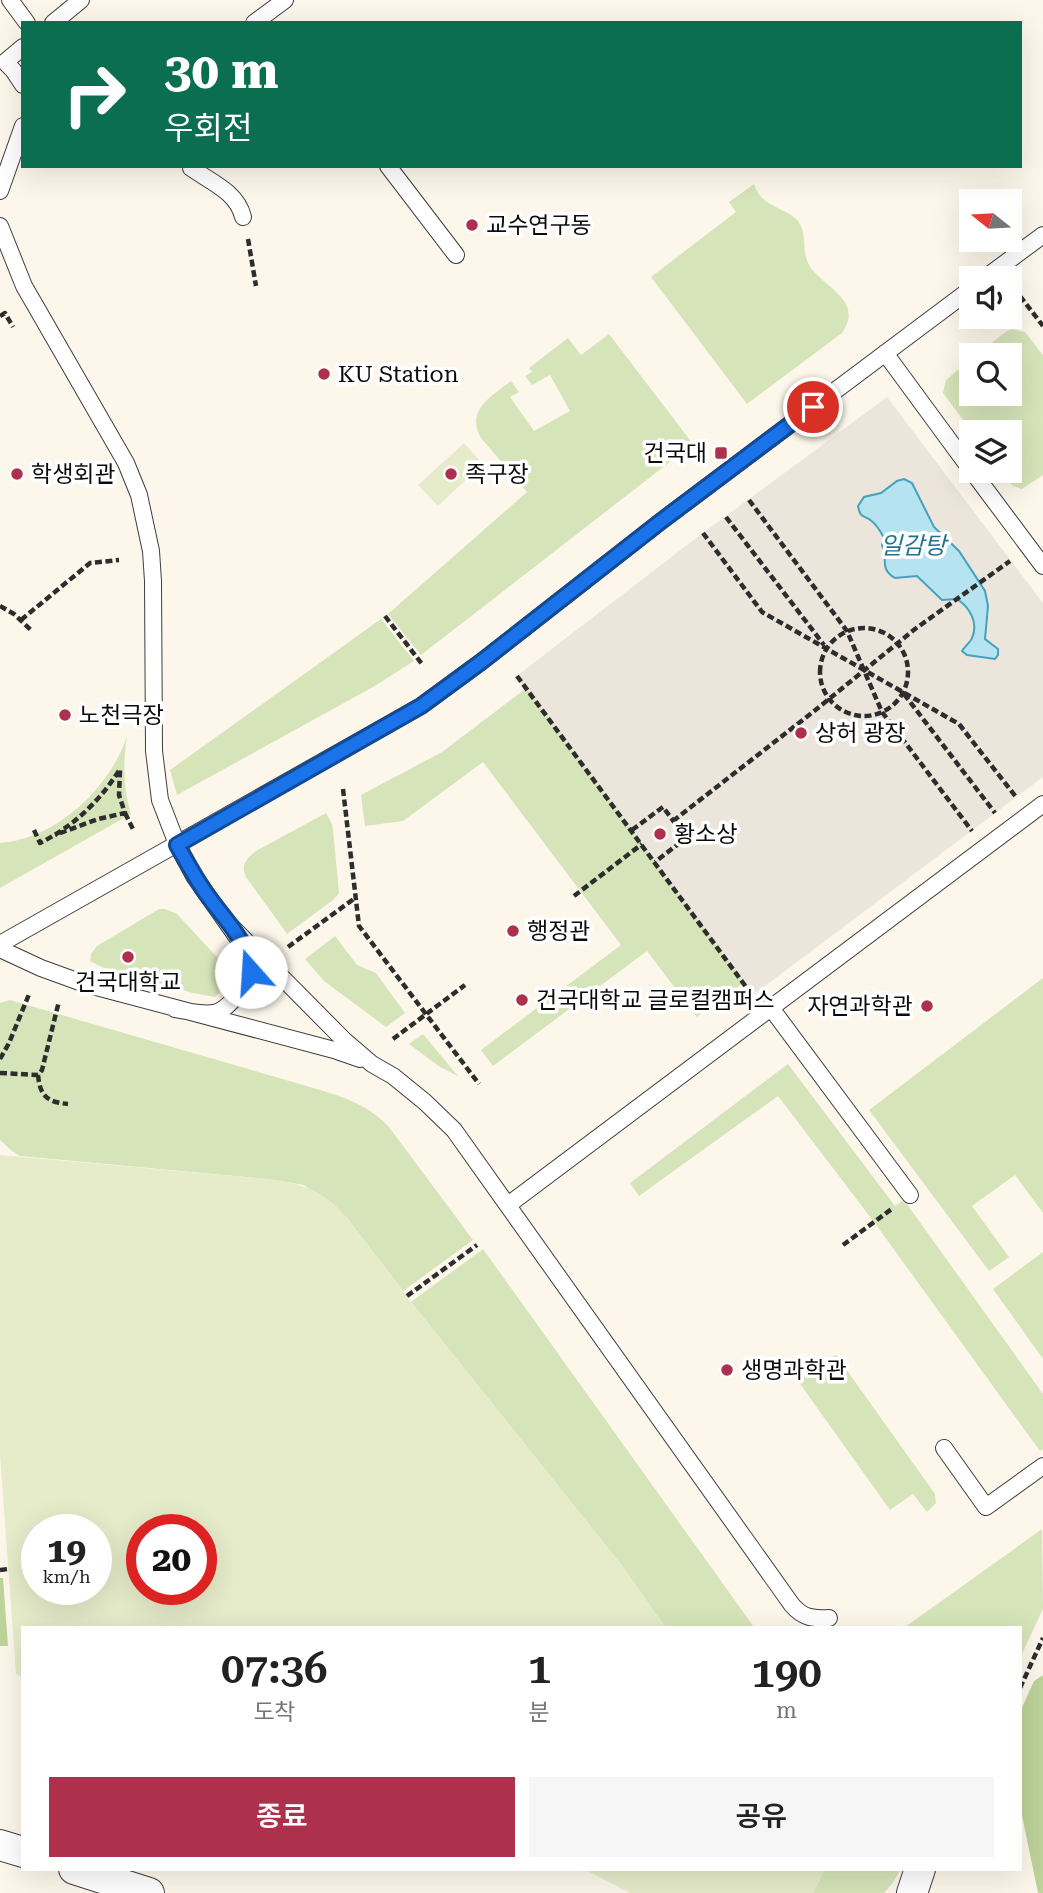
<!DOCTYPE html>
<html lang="ko">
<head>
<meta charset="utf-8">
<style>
  :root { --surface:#fff; --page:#f6f6f6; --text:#222; --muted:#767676; --accent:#ad314c }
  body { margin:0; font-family:"Roboto Serif","Noto Sans KR",serif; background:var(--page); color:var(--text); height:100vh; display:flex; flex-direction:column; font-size:26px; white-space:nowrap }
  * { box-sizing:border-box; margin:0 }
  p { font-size:23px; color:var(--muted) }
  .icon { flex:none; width:38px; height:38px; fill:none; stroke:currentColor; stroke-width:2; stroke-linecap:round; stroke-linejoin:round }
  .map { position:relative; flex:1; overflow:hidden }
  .details { position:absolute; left:21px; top:1626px; width:1001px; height:245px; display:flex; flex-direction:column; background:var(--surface); border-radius:0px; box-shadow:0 7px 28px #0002 }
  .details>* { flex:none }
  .hud { position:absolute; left:21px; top:21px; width:1001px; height:147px; border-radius:0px; box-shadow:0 7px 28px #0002; background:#0b6e4f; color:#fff; overflow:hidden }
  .needle { width:46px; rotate:288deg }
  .buttons { position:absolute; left:959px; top:189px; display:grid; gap:14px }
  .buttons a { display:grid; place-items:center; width:63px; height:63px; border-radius:0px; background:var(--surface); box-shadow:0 7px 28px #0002; font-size:35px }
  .speed { position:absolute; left:21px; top:1514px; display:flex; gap:14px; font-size:35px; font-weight:700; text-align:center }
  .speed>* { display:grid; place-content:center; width:91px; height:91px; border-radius:50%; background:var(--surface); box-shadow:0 7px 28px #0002; line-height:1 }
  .speed small { font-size:18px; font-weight:400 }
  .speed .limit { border:10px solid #d22; background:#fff; color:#111 }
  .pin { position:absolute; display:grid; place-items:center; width:60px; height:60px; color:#fff; margin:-30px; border:4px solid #fff; border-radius:50%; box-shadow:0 2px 7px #0007 }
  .me { position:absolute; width:77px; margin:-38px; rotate:341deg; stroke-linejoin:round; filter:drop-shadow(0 0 5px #0008) }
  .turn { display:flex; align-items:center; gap:24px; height:147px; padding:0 28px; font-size:32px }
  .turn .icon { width:91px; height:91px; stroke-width:2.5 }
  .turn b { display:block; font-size:49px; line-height:60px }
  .eta { display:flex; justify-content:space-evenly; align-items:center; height:119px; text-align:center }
  .eta b { font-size:42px; font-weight:600; line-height:49px }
  .cta { display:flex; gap:14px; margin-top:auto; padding:14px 28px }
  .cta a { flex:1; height:80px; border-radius:0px; background:var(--accent); color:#fff; font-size:28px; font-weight:600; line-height:80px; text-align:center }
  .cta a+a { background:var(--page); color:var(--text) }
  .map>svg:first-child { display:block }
</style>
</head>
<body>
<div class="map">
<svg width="1043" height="1893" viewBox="0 0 1043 1893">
  <rect width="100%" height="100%" fill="#fdf7eb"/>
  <path fill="#d6e4b9" d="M 754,184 C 762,209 785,206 798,221 C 807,232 802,250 808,263 C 819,286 866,299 842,333 L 747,404 L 651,277 L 736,212 L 729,202 Z
    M 1012,329 L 1025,332 L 1043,355 L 1043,475 L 1022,489 L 1013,486 L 1001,471 L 1010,471 L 1010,432 L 972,432 L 943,393 L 946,380 L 971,359 L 971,394 L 1010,394 L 1010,355 L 976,355 L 1007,331 Z
    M 609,334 L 693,444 L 421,655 L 388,614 L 527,492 L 481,438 C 465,410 492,396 511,381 L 519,392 L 510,397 L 534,431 L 570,411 L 550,375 L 532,385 L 525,376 L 532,372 L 529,368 L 568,338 L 581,355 Z
    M 698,537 L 753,995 L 743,983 L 697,1017 L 647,951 L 493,1066 L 481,1050 L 621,945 L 483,762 L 403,821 L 365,826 L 361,795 L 442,752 L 525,689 L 517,676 Z
    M 381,619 L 414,661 L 373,687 L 177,795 L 170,770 Z
    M 127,736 C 123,763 123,787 131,814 L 0,888 L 0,843 C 56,839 110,788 127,736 Z
    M 326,813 L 332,824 L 333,829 L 339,893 L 333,900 L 287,934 L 246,877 C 240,865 247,858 256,851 Z
    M 159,909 L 165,909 L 177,914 L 229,970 C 231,980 223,991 215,997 L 193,993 L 104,968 L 90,961 L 91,954 L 97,946 Z
    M 335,936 L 357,965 L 376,973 L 405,1013 L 386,1027 L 324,981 L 305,959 Z
    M 1043,978 L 1043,1213 L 1015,1175 L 972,1206 L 1009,1257 L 989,1271 L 869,1110 Z
    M 10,1000 L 310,1087 C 340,1096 367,1103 389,1127 L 473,1240 L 403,1291 L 347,1218 L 304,1185 L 268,1179 L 20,1156 L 12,1151 L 0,1140 L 0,1003 Z
    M 423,1034 L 458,1076 L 440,1067 L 409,1044 Z
    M 788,1064 L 895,1206 L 904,1200 L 1043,1394 L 1043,1449 L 1040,1451 L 874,1222 L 778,1096 L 639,1196 L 630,1183 Z
    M 483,1249 L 754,1627 L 665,1627 L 623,1567 L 411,1302 Z
    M 1043,1252 L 1043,1359 L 993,1289 Z
    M 836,1355 L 935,1494 L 936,1503 L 927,1512 L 913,1494 L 890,1510 L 798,1381 Z
    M 1042,1529 L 1043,1609 L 1020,1658 L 1020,1628 L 905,1627 Z
    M 825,1869 L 901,1869 L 892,1884 L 884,1893 L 813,1893 Z"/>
  <path fill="#bdd39a" d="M 0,1578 L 3,1578 L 8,1646 L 0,1646 Z
    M 1043,1675 L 1043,1893 L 1038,1893 L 1020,1806 L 1020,1712 L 1034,1681 Z"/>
  <path fill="#e6ecca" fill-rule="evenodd" d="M 464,443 L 483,464 L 438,506 L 418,485 Z
    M 0,1155 L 268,1179 C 303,1184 324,1190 347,1218 L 411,1302 L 623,1567 L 665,1627 L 23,1628 L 23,1677 L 16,1674 L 0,1455 ZM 37,1530 L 96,1530 L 96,1589 L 37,1589 ZM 142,1530 L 201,1530 L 201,1589 L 142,1589 Z
    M 584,1869 L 825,1869 L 813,1893 L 630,1893 Z"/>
  <path fill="#ece5dc" d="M 887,397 L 1043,603 L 1043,777 L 753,995 L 517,676 L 703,533 Z"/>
  <path fill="#b5e3ef" stroke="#43a2bf" stroke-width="2" d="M 904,479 L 912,483 L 934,527 L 959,551 L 985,591 L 988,606 L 985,639 L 998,649 L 998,655 L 995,659 L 967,655 L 962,651 C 965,646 970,643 972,638 C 979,622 969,607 957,599 L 942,600 L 917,576 L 895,578 C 878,568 889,558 882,545 L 884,538 C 881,532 875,523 869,519 C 861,515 860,516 858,506 L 864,497 L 881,493 L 897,481 Z"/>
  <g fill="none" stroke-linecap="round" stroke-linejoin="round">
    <g stroke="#3e3e3e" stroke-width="18">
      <path id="service" d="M 10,0 L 27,23
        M 53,23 L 81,0
        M 254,23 L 285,0
        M 23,47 L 5,62 L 13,70 L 23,85
        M 194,166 L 191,168 C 211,182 237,192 243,217
        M 388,166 L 456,255
        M 0,191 L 23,126
        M 0,226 L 24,286 L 126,463 L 139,495 L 151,551 L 153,581 L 154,751 L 160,800 L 177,844 L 194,876 L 246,950 L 251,966 L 251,973 C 243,986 230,1010 214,1013 C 201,1015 187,1011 175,1009
        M 985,278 L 1043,235
        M 885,353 L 971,470
        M 972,471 L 1043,566
        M 227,922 L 344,1040 L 372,1064 L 393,1076 L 425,1102 L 454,1130 L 792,1605 C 803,1618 813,1619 829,1618
        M 0,944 L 421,706 L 481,662 L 660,522 L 971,289
        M 0,949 L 41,968 L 85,984 L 334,1050 L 360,1059
        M 771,1008 L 910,1195
        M 508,1205 L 1043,804
        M 944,1448 L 986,1507 L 1043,1466"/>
    </g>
    <g stroke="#3e3e3e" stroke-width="32">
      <path id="minor" d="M 0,1845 L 23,1852
        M 74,1869 L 149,1893
        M 912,1893 L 920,1869"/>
    </g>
    <path stroke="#2d2d2d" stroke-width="4.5" stroke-dasharray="7 3.5" stroke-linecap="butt" d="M 248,239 L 256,286
      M 1020,296 L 1043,326
      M 0,316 L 5,313 L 13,327
      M 749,500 L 847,631 L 882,712 L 972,831
      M 726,517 L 824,645
      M 703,533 L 762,612 L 959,724 L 1016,797
      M 0,606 L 14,614 L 32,631
      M 385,616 L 422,664
      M 21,620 L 90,563 L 119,560
      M820 672a44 44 0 1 1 88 0a44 44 0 1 1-88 0Z
      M 517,676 L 752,995
      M 904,694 L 995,813
      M 343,789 L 359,926 L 479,1084
      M 125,813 L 133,829
      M 673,821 L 813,712 L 915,629 L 1010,561
      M 34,830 L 40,843 C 74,826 100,801 120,769 L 119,795 L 125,813 L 98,819 L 55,835
      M 632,830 L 663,807 L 686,838 L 655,862
      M 574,896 L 642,844
      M 288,947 L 355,898
      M 393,1039 L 465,985
      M 0,1059 L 9,1043 L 30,992
      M 0,1073 L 38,1075 L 42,1070 L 59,1001
      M 38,1075 C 40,1096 47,1102 68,1104
      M 843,1245 L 893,1208
      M 407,1296 L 477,1245
      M 0,1570 L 8,1569
      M 1020,1688 L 1043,1638"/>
    <use href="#service" stroke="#fff" stroke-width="16"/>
    <use href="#minor" stroke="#fff" stroke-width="30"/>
  </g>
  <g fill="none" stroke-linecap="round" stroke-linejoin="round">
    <g stroke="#114b97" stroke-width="18">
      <path id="route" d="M 251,972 C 252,945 220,914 205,892 C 195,877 186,861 177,845 L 421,706 L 481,662 L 660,522 L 813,407"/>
    </g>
    <use href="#route" stroke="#1a73e8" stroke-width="12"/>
  </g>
  <g fill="#ad314c" stroke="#fff" stroke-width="2.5">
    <circle cx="472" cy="225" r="7"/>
    <circle cx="324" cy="374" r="7"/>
    <rect x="714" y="446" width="14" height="14" rx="3.5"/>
    <circle cx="17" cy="474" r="7"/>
    <circle cx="451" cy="474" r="7"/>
    <circle cx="65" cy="715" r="7"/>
    <circle cx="801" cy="733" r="7"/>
    <circle cx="660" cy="834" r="7"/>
    <circle cx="513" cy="931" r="7"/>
    <circle cx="128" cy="957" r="7"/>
    <circle cx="522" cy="1000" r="7"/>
    <circle cx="927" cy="1006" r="7"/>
    <circle cx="727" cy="1370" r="7"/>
  </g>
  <g text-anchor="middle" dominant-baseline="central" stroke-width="7" stroke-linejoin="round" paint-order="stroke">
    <g font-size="23" fill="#0b0b0b" stroke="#fff" text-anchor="start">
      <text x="486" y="225">교수연구동</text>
      <text x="338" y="374">KU Station</text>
      <text x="707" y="453" text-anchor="end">건국대</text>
      <text x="31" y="474">학생회관</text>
      <text x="465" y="474">족구장</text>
      <text x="79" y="715">노천극장</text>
      <text x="815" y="733">상허 광장</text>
      <text x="674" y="834">황소상</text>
      <text x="527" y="931">행정관</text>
      <text x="128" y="982" text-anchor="middle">건국대학교</text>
      <text x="536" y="1000">건국대학교 글로컬캠퍼스</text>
      <text x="913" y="1006" text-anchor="end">자연과학관</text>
      <text x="741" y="1370">생명과학관</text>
    </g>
    <g font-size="24" font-style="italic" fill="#217290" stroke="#fff">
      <text x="913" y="546">일감탕</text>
    </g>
  </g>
</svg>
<div class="buttons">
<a><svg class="needle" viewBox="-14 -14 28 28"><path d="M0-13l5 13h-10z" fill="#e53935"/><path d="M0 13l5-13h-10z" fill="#767676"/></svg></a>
<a><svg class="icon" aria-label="sound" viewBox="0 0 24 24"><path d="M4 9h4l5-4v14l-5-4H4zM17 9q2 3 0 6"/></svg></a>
<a><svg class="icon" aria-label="search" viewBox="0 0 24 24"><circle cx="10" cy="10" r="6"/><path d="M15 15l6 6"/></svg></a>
<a><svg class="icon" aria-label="layers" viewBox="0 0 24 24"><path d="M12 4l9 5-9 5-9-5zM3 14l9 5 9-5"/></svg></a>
</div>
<div class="speed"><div>19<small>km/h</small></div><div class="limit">20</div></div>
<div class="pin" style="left:813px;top:407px;background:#d93025"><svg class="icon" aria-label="arrive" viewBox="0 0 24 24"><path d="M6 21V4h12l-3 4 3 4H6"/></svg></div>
<svg class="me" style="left:251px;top:972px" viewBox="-20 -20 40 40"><circle r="19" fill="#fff"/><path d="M0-13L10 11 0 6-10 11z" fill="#1a73e8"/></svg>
<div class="hud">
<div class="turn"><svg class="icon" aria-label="right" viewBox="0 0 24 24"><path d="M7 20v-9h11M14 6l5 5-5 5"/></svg><div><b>30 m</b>우회전</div></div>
</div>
<section class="details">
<div class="eta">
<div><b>07:36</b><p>도착</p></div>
<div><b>1</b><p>분</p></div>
<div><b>190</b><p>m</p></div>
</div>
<div class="cta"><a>종료</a><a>공유</a></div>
</section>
</div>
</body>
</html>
